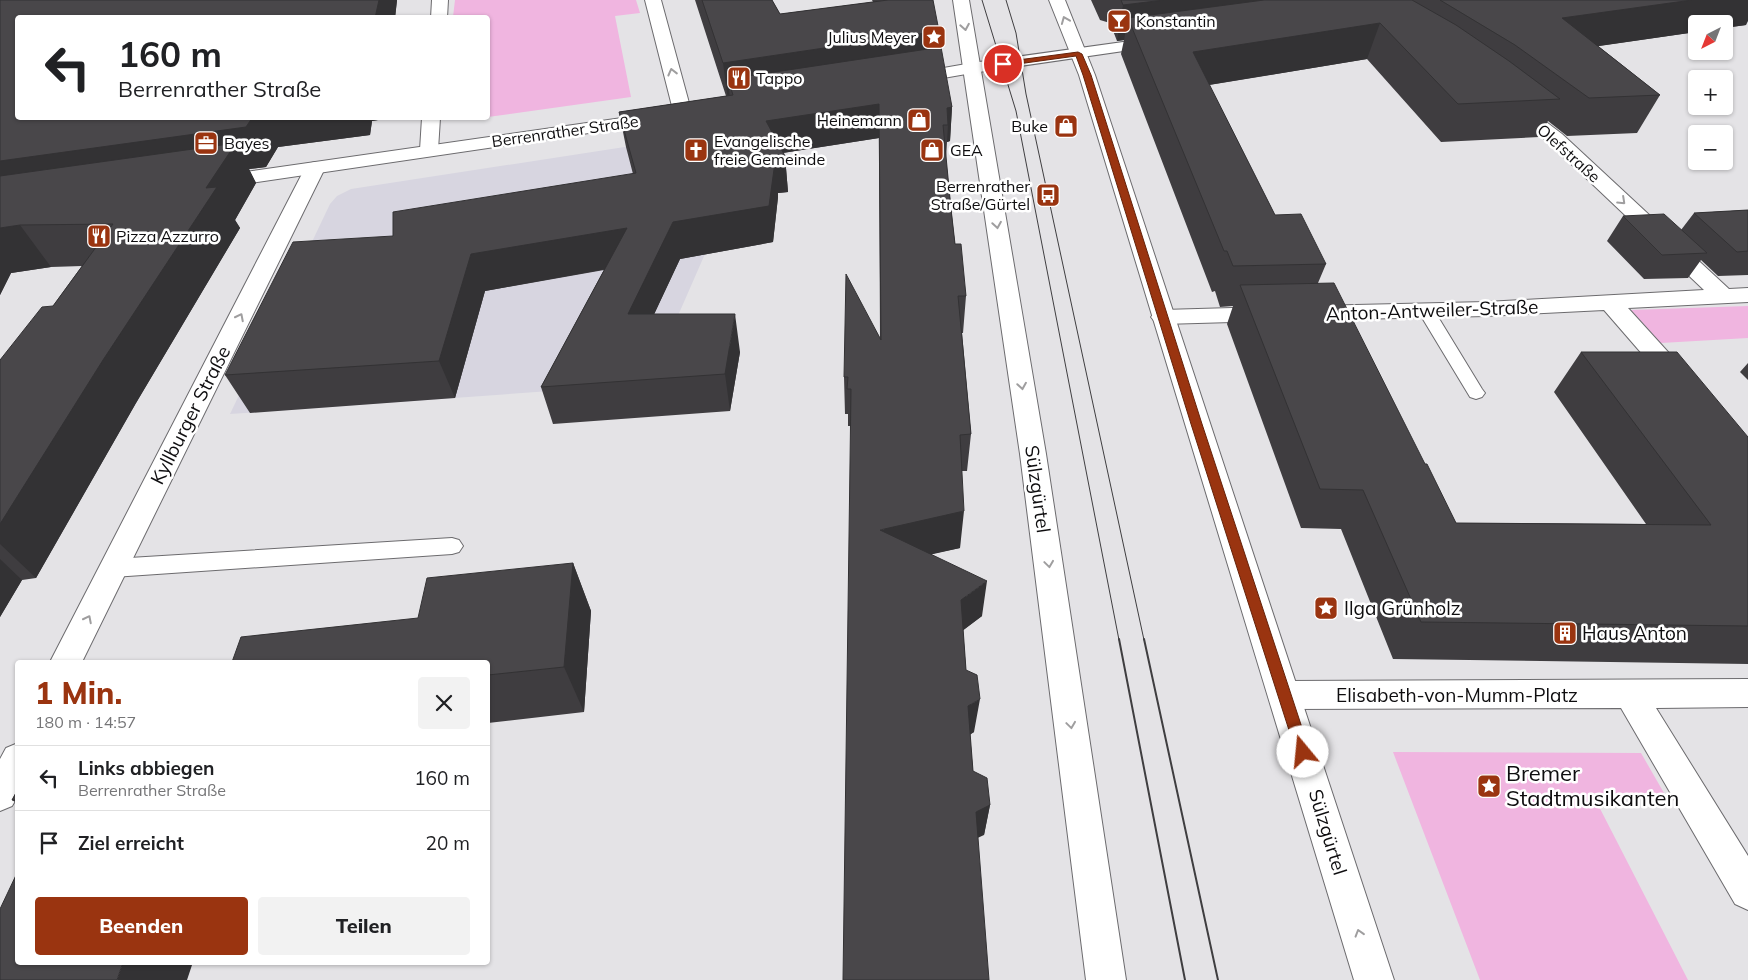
<!DOCTYPE html>
<html lang="de">
<head>
<meta charset="utf-8">
<style>
  :root { --surface:#fff; --page:#f2f2f2; --text:#202124; --muted:#757577; --line:#e0e0e0; --accent:#9a3410 }
  body { margin:0; font-family:Mulish,sans-serif; background:var(--page); color:var(--text); height:100vh; display:flex; flex-direction:column; font-size:19px; white-space:nowrap }
  * { box-sizing:border-box; margin:0 }
  p { font-size:16px; color:var(--muted) }
  .icon { flex:none; width:28px; height:28px; fill:none; stroke:currentColor; stroke-width:2; stroke-linecap:round; stroke-linejoin:round }
  .map { position:relative; flex:1; overflow:hidden }
  .side { position:absolute; left:15px; top:660px; width:475px; height:305px; display:flex; flex-direction:column; background:var(--surface); border-radius:5px; box-shadow:0 1px 4px #0004 }
  .side>* { flex:none }
  .top-card { position:absolute; left:15px; top:15px; width:475px; height:105px; border-radius:5px; box-shadow:0 1px 4px #0004; background:#fff; color:var(--text); overflow:hidden }
  .needle { width:32px; rotate:222deg }
  .controls { position:absolute; left:1688px; top:15px; display:grid; gap:10px }
  .controls a { display:grid; place-items:center; width:45px; height:45px; border-radius:5px; background:var(--surface); box-shadow:0 1px 4px #0004; font-size:25px }
  .pin { position:absolute; display:grid; place-items:center; width:42px; height:42px; color:#fff; margin:-21px; border:2px solid #fff; border-radius:50%; box-shadow:0 1px 5px #0007 }
  .me { position:absolute; width:55px; margin:-28px; rotate:343deg; stroke-linejoin:round; filter:drop-shadow(0 0 4px #0008) }
  .turn { display:flex; align-items:center; gap:18px; height:105px; padding:0 20px; font-size:22px }
  .turn .icon { width:65px; height:65px; stroke-width:2.5 }
  .turn b { display:block; font-size:35px; line-height:42px }
  .round { display:grid; place-items:center; flex:none; width:52px; height:52px; border-radius:5px; background:var(--page) }
  .overview { display:flex; align-items:center; justify-content:space-between; height:85px; padding:0 20px }
  h1 { font-size:30px; font-weight:800; line-height:38px; color:var(--accent) }
  .cta { display:flex; gap:10px; margin-top:auto; padding:10px 20px }
  .cta a { flex:1; height:58px; border-radius:5px; background:var(--accent); color:#fff; font-size:20px; font-weight:800; line-height:58px; text-align:center }
  .cta a+a { background:var(--page); color:var(--text) }
  ul { padding:0; list-style:none }
  li { display:flex; align-items:center; gap:15px; height:65px; padding:0 20px; border-top:1px solid var(--line) }
  li div { flex:1 }
  li b { display:block; font-size:19px }
  li em { font-style:normal }
  .map>svg:first-child { display:block }
</style>
</head>
<body>
<div class="map">
<svg width="1748" height="980" viewBox="0 0 1748 980">
  <rect width="100%" height="100%" fill="#e4e3e6"/>
  <path fill="#d7d5e0" d="M 670,140 L 708,247 L 648,384 L 230,414 L 330,204 L 337,196 L 351,189 Z"/>
  <path fill="#f0b5e0" d="M 455,0 L 636,0 L 640,13 L 615,16 L 631,97 L 488,117 L 488,18 L 453,17 Z
    M 1748,306 L 1748,338 L 1661,343 L 1631,310 Z
    M 1393,752 L 1641,753 L 1664,793 L 1592,793 L 1688,980 L 1480,980 Z"/>
  <g fill="none" stroke-linecap="round" stroke-linejoin="round">
    <g stroke="#6c6b6e" stroke-width="2">
      <path id="service" d="M 1426,306 L 1432,307 L 1482,389 L 1485,393 L 1482,397 L 1476,399 L 1470,397 L 1418,311 L 1420,307 Z
        M 452,538 L 459,540 L 463,546 L 459,552 L 452,554 L 113,577 L 105,574 L 102,568 L 105,562 L 113,559 Z"/>
    </g>
    <g stroke="#6c6b6e" stroke-width="2">
      <path id="pedestrian" d="M 1748,679 L 1748,707 L 1656,708 L 1748,856 L 1748,910 L 1735,904 L 1621,708 L 1285,709 L 1273,705 L 1269,695 L 1273,685 L 1285,681 Z"/>
    </g>
    <g stroke="#6c6b6e" stroke-width="2">
      <path id="minor" d="M 432,0 L 448,0 L 447,18 L 431,18 Z
        M 645,0 L 661,0 L 692,114 L 689,118 L 683,119 L 677,118 L 674,114 Z
        M 1515,102 L 1521,103 L 1562,134 L 1729,289 L 1748,288 L 1748,302 L 1628,308 L 1688,374 L 1691,380 L 1688,386 L 1679,388 L 1670,386 L 1604,310 L 1486,316 L 1312,320 L 1304,318 L 1300,313 L 1304,308 L 1312,306 L 1486,302 L 1704,290 L 1548,142 L 1509,111 L 1506,107 L 1509,103 Z
        M 422,118 L 440,118 L 438,150 L 436,154 L 429,156 L 422,154 L 420,150 Z
        M 315,162 L 322,164 L 325,168 L 82,662 L 50,662 L 305,168 L 308,164 Z
        M 1267,307 L 1275,309 L 1279,314 L 1275,319 L 1267,321 L 1163,324 L 1155,322 L 1151,317 L 1155,312 L 1163,310 Z
        M 18,743 L 18,796 L 12,806 L 0,811 L 0,759 L 6,748 Z"/>
    </g>
    <g stroke="#6c6b6e" stroke-width="2">
      <path id="tertiary" d="M 1159,37 L 1165,39 L 1167,42 L 1165,45 L 972,73 L 909,84 L 903,83 L 900,79 L 903,75 L 909,74 L 972,63 Z
        M 657,113 L 663,114 L 666,118 L 663,122 L 217,188 L 210,186 L 207,182 L 210,178 L 217,176 Z"/>
    </g>
    <g stroke="#6c6b6e" stroke-width="2">
      <path id="secondary" d="M 953,0 L 969,0 L 1046,454 L 1126,980 L 1086,980 L 1020,454 Z
        M 1049,0 L 1065,0 L 1095,75 L 1394,980 L 1354,980 L 1079,75 Z"/>
    </g>
    <use href="#service" fill="#fff" fill-rule="evenodd"/>
    <use href="#pedestrian" fill="#fff" fill-rule="evenodd"/>
    <use href="#minor" fill="#fff" fill-rule="evenodd"/>
    <use href="#tertiary" fill="#fff" fill-rule="evenodd"/>
    <use href="#secondary" fill="#fff" fill-rule="evenodd"/>
    <path stroke="#3f3e40" stroke-width="1" d="M 982,0 L 1016,111 L 1119,640
      M 1006,0 L 1016,33 L 1026,94 L 1144,640"/>
    <path stroke="#3f3e40" stroke-width="2" d="M 1119,639 L 1185,980
      M 1144,639 L 1218,980"/>
  </g>
  <path fill="#3f3d40" d="M 0,0 L 397,0 L 395,18 L 18,18 L 378,120 L 372,121 L 370,135 L 278,147 L 266,167 L 249,169 L 256,183 L 235,220 L 240,228 L 136,403 L 36,578 L 22,580 L 0,617 L 0,360 L 53,306 L 82,266 L 51,267 L 11,273 L 0,295 Z
    M 695,0 L 772,0 L 780,14 L 873,2 L 872,0 L 933,0 L 938,48 L 952,107 L 950,141 L 947,142 L 946,159 L 955,244 L 966,296 L 963,333 L 962,333 L 971,434 L 967,471 L 962,471 L 960,548 L 931,554 L 982,616 L 963,630 L 966,670 L 974,732 L 970,734 L 973,771 L 990,805 L 984,835 L 851,426 L 848,426 L 848,414 L 845,414 L 844,377 L 880,339 L 879,138 L 783,153 L 785,156 L 788,192 L 778,193 L 778,197 L 773,242 L 680,259 L 654,314 L 740,352 L 730,411 L 553,424 L 541,387 L 604,270 L 485,291 L 455,398 L 250,413 L 225,375 L 393,236 L 633,174 L 626,147 L 619,112 L 726,96 Z
    M 1091,0 L 1748,0 L 1746,25 L 1724,28 L 1724,24 L 1696,24 L 1696,32 L 1598,46 L 1660,95 L 1637,133 L 1567,136 L 1548,121 L 1539,137 L 1441,142 L 1367,59 L 1209,85 L 1275,215 L 1326,264 L 1318,283 L 1425,464 L 1456,523 L 1646,524 L 1554,392 L 1581,352 L 1748,437 L 1748,664 L 1393,659 L 1341,529 L 1301,528 L 1227,324 L 1233,306 L 1220,307 L 1215,291 L 1212,292 L 1121,54 L 1124,40 L 1117,41 L 1110,23 L 1100,20 Z
    M 1748,210 L 1748,275 L 1718,276 L 1701,260 L 1688,278 L 1644,279 L 1607,241 L 1623,216 L 1681,230 L 1694,213 Z
    M 1748,363 L 1748,380 L 1740,372 Z
    M 573,563 L 591,611 L 584,712 L 488,723 L 488,662 L 418,618 Z
    M 18,789 L 18,804 L 12,800 Z"/>
  <path fill="#333234" d="M 379,0 L 397,0 L 395,18 L 375,18 Z
    M 1164,0 L 1401,0 L 1128,18 L 1124,40 L 1117,41 L 1123,5 Z
    M 1692,0 L 1748,0 L 1748,21 L 1746,25 L 1724,28 L 1724,24 L 1696,24 L 1696,32 L 1544,54 L 1562,18 Z
    M 1380,23 L 1367,59 L 1184,89 L 1193,52 Z
    M 939,31 L 937,67 L 728,79 L 730,99 L 728,100 L 723,63 Z
    M 879,104 L 879,138 L 769,155 L 766,121 Z
    M 952,107 L 950,141 L 947,142 L 948,125 L 947,108 Z
    M 252,118 L 378,118 L 378,120 L 372,121 L 370,135 L 278,147 L 266,167 L 249,169 L 256,183 L 235,220 L 240,228 L 136,403 L 36,578 L 0,544 L 0,524 L 103,360 L 211,196 L 0,206 L 0,161 Z
    M 785,156 L 788,192 L 778,193 L 778,197 L 773,242 L 680,259 L 637,351 L 628,314 L 673,222 L 773,158 Z
    M 20,225 L 51,267 L 11,273 L 0,295 L 0,228 Z
    M 627,228 L 634,264 L 485,291 L 455,398 L 439,361 L 471,254 Z
    M 735,314 L 740,352 L 730,411 L 725,374 Z
    M 964,511 L 960,548 L 880,566 L 880,530 Z
    M 0,559 L 22,580 L 0,617 Z
    M 573,563 L 591,611 L 584,712 L 564,667 Z
    M 987,581 L 982,616 L 957,635 L 961,600 Z
    M 980,699 L 974,732 L 964,739 L 968,706 Z
    M 990,805 L 984,835 L 971,841 L 976,812 Z
    M 123,962 L 193,962 L 187,980 L 117,980 Z"/>
  <path fill="#49474a" stroke="#333234" d="M 0,0 L 379,0 L 375,18 L 18,18 L 18,118 L 252,118 L 246,127 L 0,161 Z
    M 702,0 L 772,0 L 780,14 L 888,0 L 933,0 L 939,31 L 723,63 Z
    M 1121,0 L 1164,0 L 1123,5 Z
    M 1264,0 L 1412,0 L 1456,25 L 1509,61 L 1560,99 L 1458,104 L 1380,23 L 1193,52 L 1275,215 L 1301,214 L 1326,264 L 1233,266 L 1227,251 L 1224,251 L 1128,18 Z
    M 1440,0 L 1692,0 L 1562,18 L 1660,95 L 1589,98 L 1515,45 Z
    M 941,47 L 952,107 L 947,108 L 948,125 L 943,125 L 951,209 L 955,244 L 961,244 L 966,296 L 958,296 L 971,434 L 960,435 L 964,511 L 880,530 L 987,581 L 961,600 L 966,670 L 977,675 L 980,699 L 968,706 L 973,771 L 987,778 L 990,805 L 976,812 L 989,980 L 843,980 L 851,389 L 847,389 L 848,377 L 844,377 L 846,274 L 881,340 L 879,104 L 766,121 L 785,156 L 773,158 L 775,162 L 769,206 L 673,222 L 628,314 L 735,314 L 725,374 L 541,387 L 627,228 L 471,254 L 439,361 L 225,375 L 293,242 L 393,236 L 393,212 L 636,173 L 619,112 L 733,95 L 728,79 Z
    M 236,143 L 206,188 L 217,187 L 103,360 L 0,524 L 0,360 L 42,307 L 53,306 L 113,224 L 20,225 L 0,228 L 0,176 Z
    M 1748,210 L 1748,251 L 1737,252 L 1694,213 Z
    M 1664,214 L 1707,253 L 1662,255 L 1623,216 Z
    M 1334,283 L 1425,464 L 1427,464 L 1456,523 L 1711,525 L 1581,352 L 1677,352 L 1748,437 L 1748,626 L 1421,622 L 1363,490 L 1320,489 L 1240,285 Z
    M 573,563 L 564,667 L 488,675 L 488,662 L 232,662 L 241,637 L 418,618 L 427,578 Z
    M 18,789 L 18,800 L 12,800 Z
    M 18,871 L 18,962 L 123,962 L 117,980 L 0,980 L 0,909 Z"/>
  <defs><path id="oneway-chevron" d="M-2-3.5L2.5 0L-2 3.5" fill="none" stroke-width="1.6" stroke-linecap="round" stroke-linejoin="round" transform="scale(1.25)"/></defs>
  <g stroke="#9f9e9f">
    <use href="#oneway-chevron" transform="translate(1065 20) rotate(-112)"/>
    <use href="#oneway-chevron" transform="translate(965 27) rotate(80)"/>
    <use href="#oneway-chevron" transform="translate(672 72) rotate(-104)"/>
    <use href="#oneway-chevron" transform="translate(1622 201) rotate(43)"/>
    <use href="#oneway-chevron" transform="translate(997 225) rotate(81)"/>
    <use href="#oneway-chevron" transform="translate(240 317) rotate(-63)"/>
    <use href="#oneway-chevron" transform="translate(1022 386) rotate(81)"/>
    <use href="#oneway-chevron" transform="translate(1049 564) rotate(82)"/>
    <use href="#oneway-chevron" transform="translate(88 619) rotate(-63)"/>
    <use href="#oneway-chevron" transform="translate(1071 725) rotate(82)"/>
    <use href="#oneway-chevron" transform="translate(1359 933) rotate(-107)"/>
  </g>
  <path fill="#9a3410" stroke="#64220a" d="M 1078,52 L 1082,54 L 1091,75 L 1202,424 L 1310,752 L 1308,756 L 1303,758 L 1298,756 L 1296,752 L 1191,424 L 1083,75 L 1076,56 L 1003,66 L 1000,64 L 1003,62 Z"/>
  <defs>
    <g id="bar-square" transform="scale(1.25)"><rect x="-9" y="-9" width="18" height="18" rx="4" fill="#9a3410" stroke="#fff"/><path d="M-6-5H6L.8 .8V4.5H3.5V6h-7V4.5H-.8V.8Z" fill="#fff"/></g>
    <g id="sight-square" transform="scale(1.25)"><rect x="-9" y="-9" width="18" height="18" rx="4" fill="#9a3410" stroke="#fff"/><path d="M0-6L1.8-2.2L6-1.7L2.9 1.2L3.7 5.4L0 3.3L-3.7 5.4L-2.9 1.2L-6-1.7L-1.8-2.2Z" fill="#fff"/></g>
    <g id="restaurant-square" transform="scale(1.25)"><rect x="-9" y="-9" width="18" height="18" rx="4" fill="#9a3410" stroke="#fff"/><path d="M-5-6h1v4h1v-4h1v4h1v-4h1v5L-1.5 .5V6h-2V.5L-5-1ZM5-6V6H3V1.5H1.5Q1.5-4 5-6Z" fill="#fff"/></g>
    <g id="shop-square" transform="scale(1.25)"><rect x="-9" y="-9" width="18" height="18" rx="4" fill="#9a3410" stroke="#fff"/><path d="M-5-2.5h2.3a2.7 3.5 0 0 1 5.4 0H5L5.5 6h-11ZM-1.5-2.5h3a1.5 2.3 0 0 0-3 0Z" fill="#fff"/></g>
    <g id="office-square" transform="scale(1.25)"><rect x="-9" y="-9" width="18" height="18" rx="4" fill="#9a3410" stroke="#fff"/><path d="M-6-3h4V-5.5h4V-3h4V5H-6ZM-1-4.5V-3h2v-1.5ZM-6 0V1H6V0Z" fill="#fff"/></g>
    <g id="church-square" transform="scale(1.25)"><rect x="-9" y="-9" width="18" height="18" rx="4" fill="#9a3410" stroke="#fff"/><path d="M-1.2-6h2.4v3.5h3.3v2.4h-3.3V6h-2.4V-.1h-3.3v-2.4h3.3Z" fill="#fff"/></g>
    <g id="bus-square" transform="scale(1.25)"><rect x="-9" y="-9" width="18" height="18" rx="4" fill="#9a3410" stroke="#fff"/><path d="M-5-6H5V4H4V6H2V4H-2V6H-4V4H-5ZM-3.5-4V0h7V-4ZM-3.5 1.2v1.5H-2V1.2ZM2 1.2v1.5H3.5V1.2Z" fill="#fff"/></g>
    <g id="building-square" transform="scale(1.25)"><rect x="-9" y="-9" width="18" height="18" rx="4" fill="#9a3410" stroke="#fff"/><path d="M-4-6H4V6H1V3H-1V6H-4ZM-2.5-4.3h1.7v1.8h-1.7ZM.8-4.3h1.7v1.8H.8ZM-2.5-1h1.7V.8h-1.7ZM.8-1h1.7V.8H.8Z" fill="#fff"/></g>
  </defs>
  <g fill-rule="evenodd">
    <use href="#bar-square" x="1119" y="21"/>
    <use href="#sight-square" x="934" y="37"/>
    <use href="#restaurant-square" x="739" y="78"/>
    <use href="#shop-square" x="919" y="120"/>
    <use href="#shop-square" x="1066" y="126"/>
    <use href="#office-square" x="206" y="143"/>
    <use href="#church-square" x="696" y="150"/>
    <use href="#shop-square" x="932" y="150"/>
    <use href="#bus-square" x="1048" y="195"/>
    <use href="#restaurant-square" x="99" y="236"/>
    <use href="#sight-square" x="1326" y="608"/>
    <use href="#building-square" x="1565" y="633"/>
    <use href="#sight-square" x="1489" y="786"/>
  </g>
  <g text-anchor="middle" dominant-baseline="central" stroke-width="5" stroke-linejoin="round" paint-order="stroke">
    <g font-size="16" fill="#0e0d0f" stroke="#fff" text-anchor="start">
      <text x="1136" y="21">Konstantin</text>
      <text x="916" y="37" text-anchor="end">Julius Meyer</text>
      <text x="756" y="78">Tappo</text>
      <text x="902" y="120" text-anchor="end">Heinemann</text>
      <text x="1048" y="126" text-anchor="end">Buke</text>
      <text x="714" y="141">Evangelische<tspan x="714" dy="18">freie Gemeinde</tspan></text>
      <text x="224" y="143">Bayes</text>
      <text x="950" y="150">GEA</text>
      <text x="1030" y="186" text-anchor="end">Berrenrather<tspan x="1030" dy="18">Straße/Gürtel</tspan></text>
      <text x="116" y="236">Pizza Azzurro</text>
    </g>
    <g font-size="16" fill="#0e0d0f" stroke="#fff">
      <text transform="translate(565 131) rotate(-8)">Berrenrather Straße</text>
      <text transform="translate(1569 153) rotate(42)">Olefstraße</text>
    </g>
    <g font-size="19" fill="#0e0d0f" stroke="#fff">
      <text transform="translate(1432 310) rotate(-2)">Anton-Antweiler-Straße</text>
      <text transform="translate(190 415) rotate(-63)">Kyllburger Straße</text>
      <text transform="translate(1038 489) rotate(82)">Sülzgürtel</text>
      <text x="1457" y="695">Elisabeth-von-Mumm-Platz</text>
      <text transform="translate(1328 832) rotate(73)">Sülzgürtel</text>
    </g>
    <g font-size="19" fill="#0e0d0f" stroke="#fff" text-anchor="start">
      <text x="1344" y="608">Ilga Grünholz</text>
      <text x="1582" y="633">Haus Anton</text>
    </g>
    <g font-size="22" fill="#0e0d0f" stroke="#fff" text-anchor="start">
      <text x="1506" y="773">Bremer<tspan x="1506" dy="25">Stadtmusikanten</tspan></text>
    </g>
  </g>
</svg>
<div class="controls">
<a><svg class="needle" viewBox="-14 -14 28 28"><path d="M0-13l5 13h-10z" fill="#e53935"/><path d="M0 13l5-13h-10z" fill="#757577"/></svg></a>
<a>+</a>
<a>−</a>
</div>
<div class="pin" style="left:1003px;top:64px;background:#d93025"><svg class="icon" aria-label="arrive" viewBox="0 0 24 24"><path d="M6 21V4h12l-3 4 3 4H6"/></svg></div>
<svg class="me" style="left:1303px;top:752px" viewBox="-20 -20 40 40"><circle r="19" fill="#fff"/><path d="M0-13L10 11 0 6-10 11z" fill="#9a3410"/></svg>
<div class="top-card">
<div class="turn"><svg class="icon" aria-label="left" viewBox="0 0 24 24"><path d="M17 20v-9H6M10 6l-5 5 5 5"/></svg><div><b>160 m</b>Berrenrather Straße</div></div>
</div>
<section class="side">
<div class="overview"><div><h1>1 Min.</h1><p>180 m · 14:57</p></div><a class="round"><svg class="icon" aria-label="close" viewBox="0 0 24 24"><path d="M6 6l12 12M18 6L6 18"/></svg></a></div>
<ul>
<li><svg class="icon" aria-label="left" viewBox="0 0 24 24"><path d="M17 20v-9H6M10 6l-5 5 5 5"/></svg><div><b>Links abbiegen</b><p>Berrenrather Straße</p></div><em>160 m</em></li>
<li><svg class="icon" aria-label="arrive" viewBox="0 0 24 24"><path d="M6 21V4h12l-3 4 3 4H6"/></svg><div><b>Ziel erreicht</b></div><em>20 m</em></li>
</ul>
<div class="cta"><a>Beenden</a><a>Teilen</a></div>
</section>
</div>
</body>
</html>
